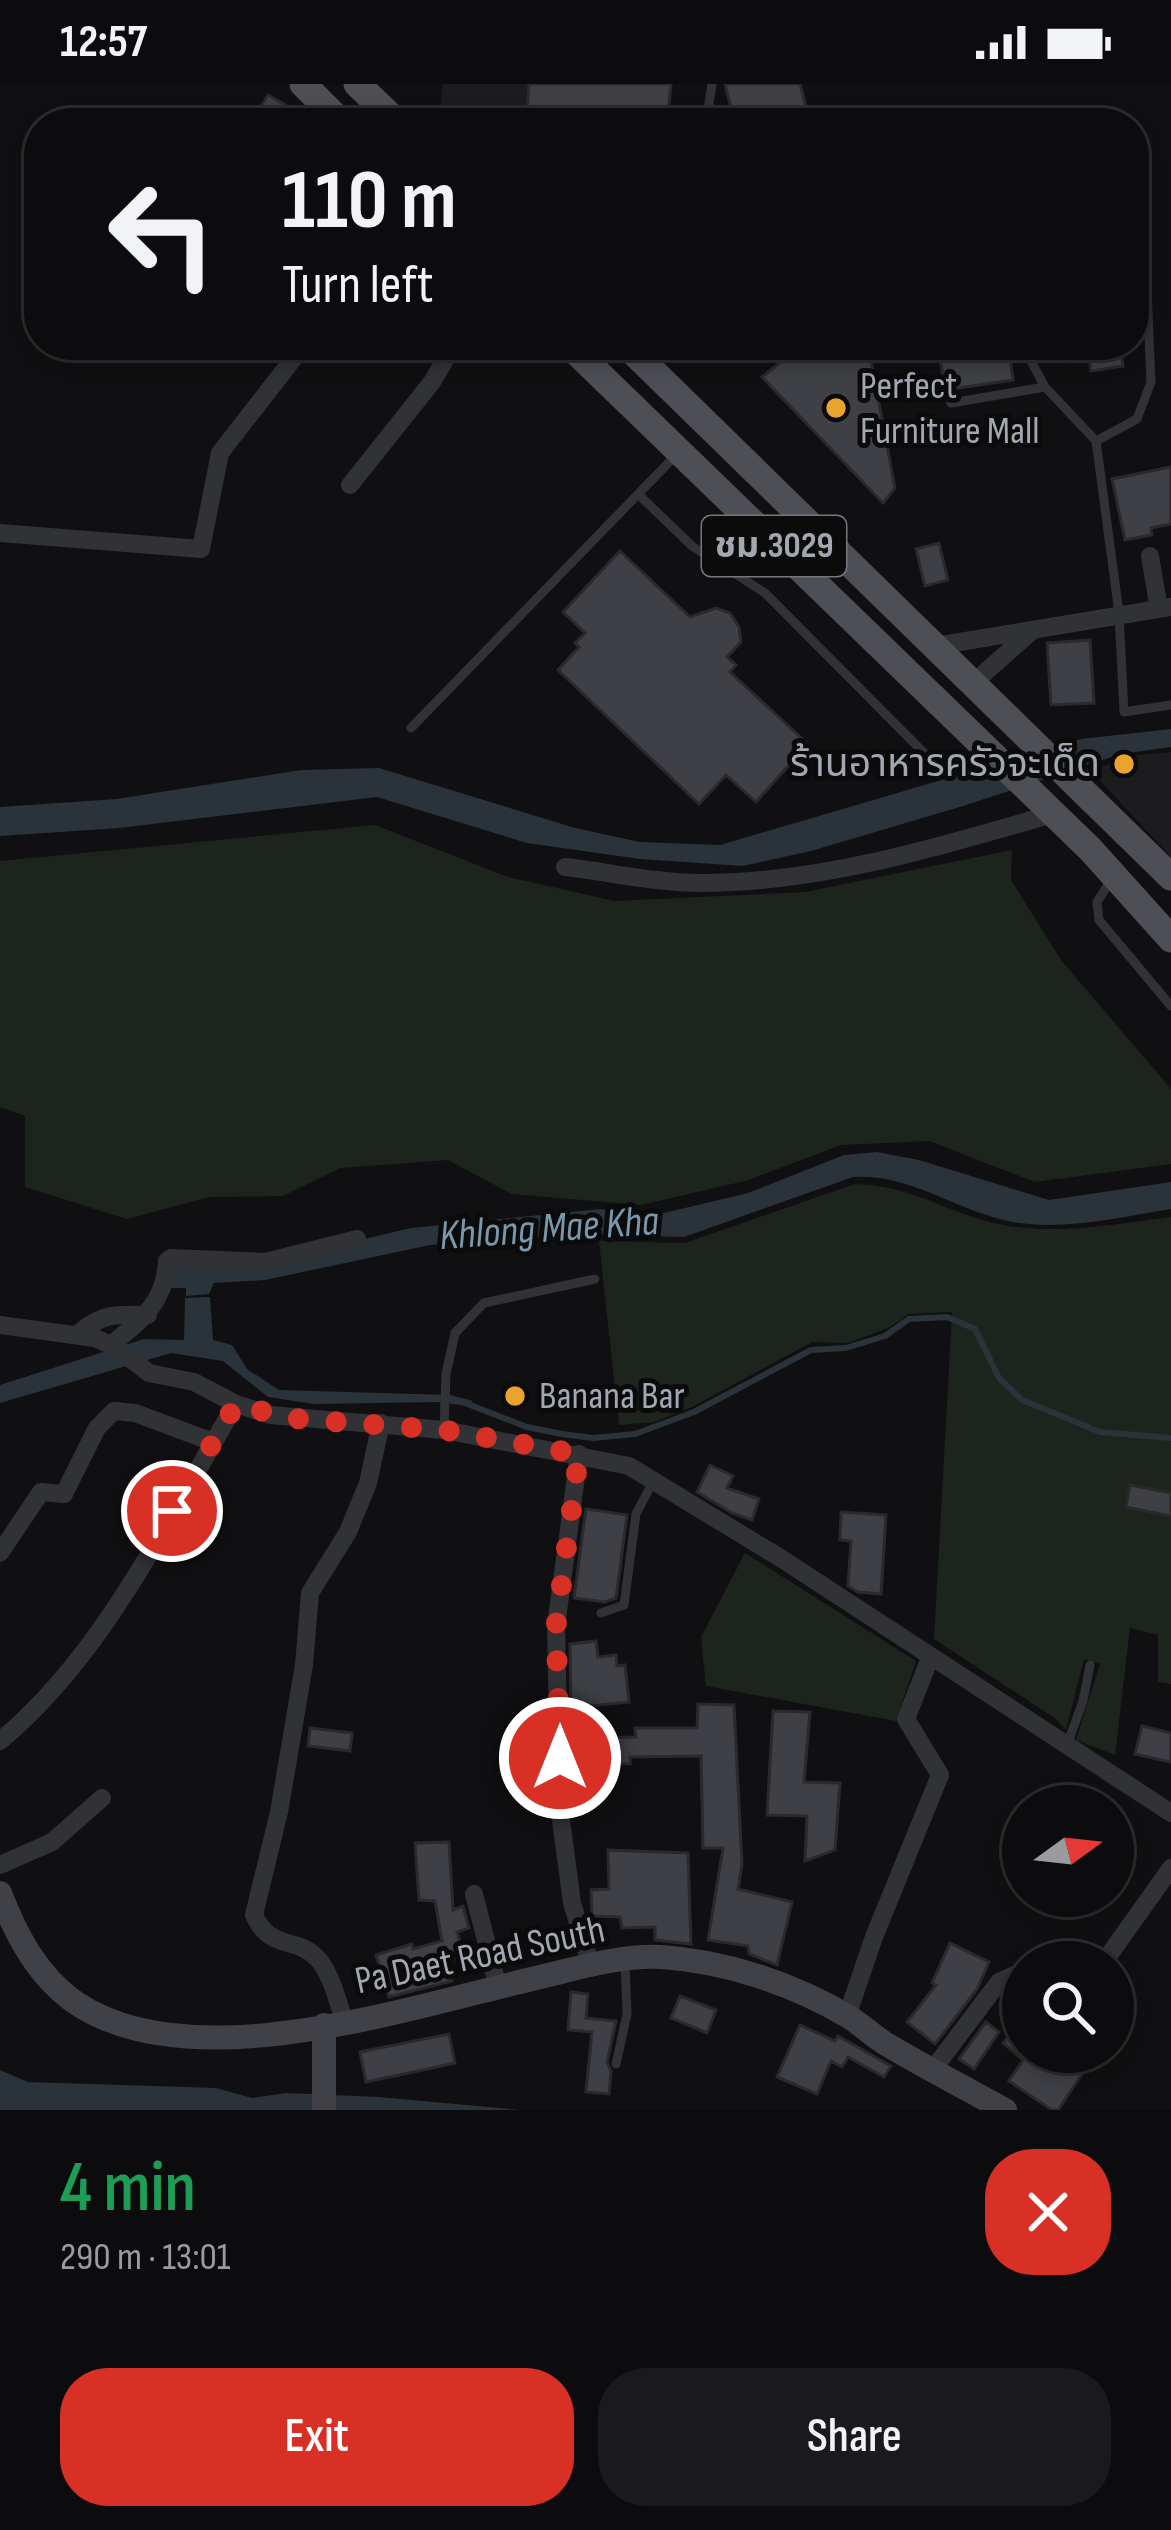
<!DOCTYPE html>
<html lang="en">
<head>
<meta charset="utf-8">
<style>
  :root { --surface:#0c0c0e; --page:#1a1a1c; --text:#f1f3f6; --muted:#9a9b9e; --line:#2c2c2e; --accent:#d93025 }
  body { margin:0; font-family:"Sofia Sans Condensed","Noto Sans Thai",sans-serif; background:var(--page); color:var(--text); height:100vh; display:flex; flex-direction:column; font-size:45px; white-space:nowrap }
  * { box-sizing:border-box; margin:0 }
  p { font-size:39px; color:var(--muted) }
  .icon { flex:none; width:66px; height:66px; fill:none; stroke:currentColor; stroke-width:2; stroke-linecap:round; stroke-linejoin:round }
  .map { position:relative; height:2026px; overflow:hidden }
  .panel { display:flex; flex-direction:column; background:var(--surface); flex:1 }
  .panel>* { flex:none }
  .hud { position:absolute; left:24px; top:24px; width:1125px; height:252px; border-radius:48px; box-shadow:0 6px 18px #0003,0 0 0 3px var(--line); background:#0c0c0e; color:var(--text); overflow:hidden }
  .needle { width:78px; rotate:75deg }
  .fabs { position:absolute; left:1002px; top:1701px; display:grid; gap:24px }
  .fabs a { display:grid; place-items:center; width:132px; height:132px; border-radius:50%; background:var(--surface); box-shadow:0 6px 18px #0003,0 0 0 3px var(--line); font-size:60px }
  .pin { position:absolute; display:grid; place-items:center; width:102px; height:102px; color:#fff; margin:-51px; border:6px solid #fff; border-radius:50%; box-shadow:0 3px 12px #0007 }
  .me { position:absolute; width:132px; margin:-66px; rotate:0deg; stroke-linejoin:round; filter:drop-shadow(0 0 9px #0008) }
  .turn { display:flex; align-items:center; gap:42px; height:252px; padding:0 60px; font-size:54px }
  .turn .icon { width:156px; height:156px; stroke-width:2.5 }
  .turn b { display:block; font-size:84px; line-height:102px }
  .round { display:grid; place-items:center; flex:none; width:126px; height:126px; border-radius:48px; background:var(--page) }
  .overview { display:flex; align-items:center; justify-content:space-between; height:204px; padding:0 60px }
  h1 { font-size:72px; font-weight:600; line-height:90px; color:#1e9e55 }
  .button { display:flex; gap:24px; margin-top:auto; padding:24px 60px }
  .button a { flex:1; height:138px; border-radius:48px; background:var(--accent); color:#fff; font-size:48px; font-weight:600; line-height:138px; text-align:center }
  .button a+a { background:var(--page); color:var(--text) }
  .status { display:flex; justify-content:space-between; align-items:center; height:84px; padding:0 60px; background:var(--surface); direction:ltr }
  .status svg { height:33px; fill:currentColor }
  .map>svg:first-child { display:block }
</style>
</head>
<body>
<div class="status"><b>12:57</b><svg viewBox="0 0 49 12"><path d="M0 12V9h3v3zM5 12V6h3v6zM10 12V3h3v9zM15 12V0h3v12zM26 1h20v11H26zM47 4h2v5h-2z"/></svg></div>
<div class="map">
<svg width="1171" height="2026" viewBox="0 0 1171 2026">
  <rect width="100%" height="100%" fill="#101012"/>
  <path fill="#1c1c1e" d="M 443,0 L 605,0 L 601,39 L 438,39 Z
    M 1171,668 L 1171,773 L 1091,687 L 1127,672 Z"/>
  <path fill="#1d241d" d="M 375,741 L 508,793 L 615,817 L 805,808 L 1012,766 L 1011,796 L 1061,876 L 1171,1005 L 1171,1080 L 1035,1098 L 929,1057 L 841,1061 L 745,1097 L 641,1121 L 512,1110 L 448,1076 L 340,1084 L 283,1112 L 209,1113 L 127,1135 L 25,1103 L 25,1032 L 0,1023 L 0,777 Z
    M 855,1100 C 904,1101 937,1122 982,1136 C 1044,1154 1109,1141 1171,1133 L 1171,1600 L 1158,1598 L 1158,1551 L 1130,1544 L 1115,1671 L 1076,1656 L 1100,1580 L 1084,1575 L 1066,1646 L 1056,1635 L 934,1555 L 952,1228 L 909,1230 L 888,1244 L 848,1259 L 812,1258 L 692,1323 L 654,1338 L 619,1341 L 599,1157 L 685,1159 Z
    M 745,1469 L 916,1577 L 896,1637 L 706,1602 L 701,1553 Z"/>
  <path fill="#2a3339" d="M 1171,645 L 1171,663 L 1121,670 L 963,722 L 811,767 L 743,782 L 640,775 L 527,759 L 377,713 L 119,744 L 0,752 L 0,723 L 117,715 L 301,686 L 379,684 L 575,744 L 640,758 L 720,761 L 1081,655 Z
    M 877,1068 L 919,1076 L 1049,1116 L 1171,1098 L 1171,1125 C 1121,1133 1064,1147 1013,1138 C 958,1128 910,1089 853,1093 L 684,1153 L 583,1150 L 430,1161 L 265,1196 L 214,1199 L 209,1210 L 186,1212 L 186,1204 L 171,1204 L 176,1176 L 313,1167 L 411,1144 L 601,1125 L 643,1134 L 748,1109 L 844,1071 Z
    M 210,1213 L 213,1256 L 232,1261 L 247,1285 L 279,1306 L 450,1311 L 473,1317 L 467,1322 L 437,1318 L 314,1320 L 268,1313 L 223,1277 L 171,1269 L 0,1319 L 0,1301 L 144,1255 L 184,1256 L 185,1214 Z
    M 0,1986 L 28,1998 L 216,2004 L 252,2014 L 286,2009 L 378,2013 L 520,2026 L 0,2026 Z"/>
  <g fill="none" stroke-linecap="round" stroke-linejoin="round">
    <path stroke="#2a3339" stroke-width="6" d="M 465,1319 L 527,1343 L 562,1350 L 593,1354 L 635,1350 L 694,1328 L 811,1266 L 846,1264 L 885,1252 L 909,1235 L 947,1233 L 975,1245 L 999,1294 L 1022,1316 L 1100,1348 L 1171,1354"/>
  </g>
  <path fill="#3f4045" stroke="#2a2a2d" stroke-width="3" d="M 529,0 L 671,0 L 667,39 L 526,39 Z
    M 725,0 L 800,0 L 808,30 L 770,39 L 735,39 Z
    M 268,11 L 313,36 L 317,39 L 251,39 Z
    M 785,261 L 868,261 L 895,404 L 883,419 L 762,293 L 787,273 Z
    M 938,261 L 1008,261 L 1013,296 L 945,306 Z
    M 1064,261 L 1120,261 L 1123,282 L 1091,287 L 1089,274 L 1068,278 Z
    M 1171,383 L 1171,440 L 1151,444 L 1152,451 L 1125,456 L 1112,395 Z
    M 939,459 L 948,496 L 925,502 L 916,465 Z
    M 620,467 L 690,533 L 716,524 L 730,529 L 739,543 L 741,558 L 727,573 L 736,581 L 730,588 L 808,660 L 756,718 L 726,691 L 699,720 L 558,586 L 579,563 L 575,559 L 585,549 L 563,528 Z
    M 1090,556 L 1094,619 L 1051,621 L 1047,559 Z
    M 710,1381 L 733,1392 L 727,1404 L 759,1415 L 752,1436 L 732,1429 L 697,1408 Z
    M 1130,1401 L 1171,1409 L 1171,1432 L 1126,1423 Z
    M 586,1425 L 627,1431 L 616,1514 L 605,1518 L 574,1514 Z
    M 841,1428 L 886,1431 L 881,1510 L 858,1508 L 848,1502 L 851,1457 L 840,1456 Z
    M 596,1557 L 598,1573 L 616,1571 L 617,1582 L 625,1581 L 629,1618 L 571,1624 L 570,1560 Z
    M 698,1620 L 734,1621 L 742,1780 L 738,1805 L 792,1818 L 777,1881 L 749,1870 L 748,1862 L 708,1856 L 723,1764 L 703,1764 L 701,1672 L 630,1673 L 630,1680 L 596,1679 L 595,1654 L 636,1653 L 635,1644 L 697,1644 Z
    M 773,1627 L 810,1628 L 804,1698 L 840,1699 L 835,1766 L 805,1777 L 807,1732 L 767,1731 Z
    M 1142,1642 L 1171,1649 L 1171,1678 L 1135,1670 Z
    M 310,1644 L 352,1649 L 350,1667 L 308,1662 Z
    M 544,1650 L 546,1694 L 511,1696 L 509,1652 Z
    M 449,1758 L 453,1826 L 463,1822 L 469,1844 L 457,1848 L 464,1873 L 447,1877 L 452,1897 L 389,1913 L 376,1871 L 412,1860 L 413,1865 L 442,1857 L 435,1817 L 419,1816 L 415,1759 Z
    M 608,1766 L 688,1769 L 691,1860 L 655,1856 L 655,1843 L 622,1844 L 620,1833 L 592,1832 L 591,1806 L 609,1805 Z
    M 950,1859 L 989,1878 L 977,1905 L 935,1960 L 907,1938 L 936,1901 L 932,1899 Z
    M 571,1908 L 588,1910 L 586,1934 L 616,1937 L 607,1978 L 611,1987 L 609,2010 L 586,2008 L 592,1948 L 568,1946 Z
    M 680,1912 L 716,1926 L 707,1949 L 671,1934 Z
    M 1023,1936 L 1023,1968 L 1050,1968 L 1082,1990 L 1058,2026 L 1052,2026 L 1009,1997 L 1023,1976 L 1003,1959 Z
    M 986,1938 L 999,1948 L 974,1985 L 959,1975 Z
    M 800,1941 L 835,1957 L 838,1952 L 891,1982 L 884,1993 L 848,1973 L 842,1983 L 831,1977 L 817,2010 L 777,1993 Z
    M 449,1950 L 455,1979 L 366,1998 L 360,1968 Z"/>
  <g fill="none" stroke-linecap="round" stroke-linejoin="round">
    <path stroke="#313236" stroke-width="9" d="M 706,39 L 712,0
      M 1028,261 L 1030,275 L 1045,303 L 1096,357 L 1119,529 L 1124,628 L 1171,621
      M 951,319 L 1045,303
      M 1096,357 L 1137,335 L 1151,298 L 1146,184 L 1134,145
      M 638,410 L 692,462 L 765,509 L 935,680
      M 411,644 L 678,369
      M 1111,796 L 1097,818 L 1099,836 L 1171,922
      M 444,1346 L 446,1290 L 455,1249 L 484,1219 L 595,1195
      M 601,1529 L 624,1521 L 636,1430 L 654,1396
      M 1067,1661 L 1083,1617 L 1090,1581
      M 616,1980 L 627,1930 L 625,1878"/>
    <path stroke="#313236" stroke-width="18" d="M 350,401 L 432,298 L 454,261
      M 0,449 L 201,465 L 220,369 L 304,261
      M 1150,472 L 1159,525
      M 935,562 L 1171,523
      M 973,599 L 1033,546
      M 565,783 C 609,788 657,799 701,799 C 820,799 940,763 1052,730
      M 0,1241 L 95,1254 L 115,1263 L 149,1289 L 194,1298 L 236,1320 L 270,1331 L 444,1346 L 629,1382 L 782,1475 L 1171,1729
      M 78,1250 C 101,1229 118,1230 148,1231
      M 111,1261 C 141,1236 165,1219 167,1177 L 171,1174 L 265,1178 L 357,1155
      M 579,1370 L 556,1542 L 560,1728 L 572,1819 L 591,1882
      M 0,1469 L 41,1408 L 64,1410 L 97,1344 L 114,1327 L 135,1329 L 213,1358
      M 0,1657 C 105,1570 167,1435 236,1320
      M 0,1781 L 52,1758 L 102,1714
      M 474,1810 L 498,1903
      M 1104,1878 L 1171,1784
      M 847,1932 L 874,1853 L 940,1691 L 906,1635 L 930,1574
      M 345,1938 C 337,1917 332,1890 317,1874 C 296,1852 270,1867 254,1831 L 279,1728 L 304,1581 L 310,1509 L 348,1448 L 368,1399 L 381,1339
      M 934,1984 L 999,1898 L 1023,1887"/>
    <path stroke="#3f4146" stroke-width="24" d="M 0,1809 C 16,1851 38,1893 76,1919 C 192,1997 410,1923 536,1894 C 575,1885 620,1871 661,1873 C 725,1877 794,1900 849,1933 C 862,1941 873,1952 886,1960 C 925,1983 965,2004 1005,2026
      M 324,1941 L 324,2026"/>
    <path stroke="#4d4f55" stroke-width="27" d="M 303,0 L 342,39
      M 357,0 L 398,39
      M 569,261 L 1090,765 L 1171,855
      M 626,261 L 1171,793"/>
  </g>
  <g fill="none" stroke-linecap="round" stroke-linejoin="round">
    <path stroke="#d93025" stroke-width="21" stroke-dasharray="0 37.8" d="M 172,1427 L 236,1320 L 288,1334 L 444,1346 L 579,1370 L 556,1542 L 560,1674"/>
  </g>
  <g fill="#eba32f" stroke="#0b0b0c" stroke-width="4.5">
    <circle cx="836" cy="324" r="12"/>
    <circle cx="1124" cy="680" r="12"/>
    <circle cx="515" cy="1312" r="12"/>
  </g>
  <g text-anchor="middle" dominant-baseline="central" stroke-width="10" stroke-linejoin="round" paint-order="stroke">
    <rect fill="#0b0b0c" stroke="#757880" stroke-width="3" x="702" y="432" width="144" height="60" rx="9"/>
    <g font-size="36" font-weight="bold" fill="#a2a7b2">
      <text x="774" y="462">ชม.3029</text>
    </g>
    <g font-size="39" fill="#a2a7b2" stroke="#0b0b0c" text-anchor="start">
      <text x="860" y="302">Perfect<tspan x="860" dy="45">Furniture Mall</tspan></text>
      <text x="1100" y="680" text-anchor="end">ร้านอาหารครัวจะเด็ด</text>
      <text x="539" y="1312">Banana Bar</text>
    </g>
    <g font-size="39" fill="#a2a7b2" stroke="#0b0b0c">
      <text transform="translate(480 1872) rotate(-12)">Pa Daet Road South</text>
    </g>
    <g font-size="42" font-style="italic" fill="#7997ad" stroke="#0b0b0c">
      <text transform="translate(549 1145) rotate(-4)">Khlong Mae Kha</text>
    </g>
  </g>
</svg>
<div class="fabs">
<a><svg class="needle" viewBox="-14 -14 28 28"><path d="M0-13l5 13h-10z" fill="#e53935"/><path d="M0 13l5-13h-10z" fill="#9a9b9e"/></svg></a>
<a><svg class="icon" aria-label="search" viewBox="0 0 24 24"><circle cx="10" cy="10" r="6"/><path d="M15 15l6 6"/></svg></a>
</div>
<div class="pin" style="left:172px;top:1427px;background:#d93025"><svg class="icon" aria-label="arrive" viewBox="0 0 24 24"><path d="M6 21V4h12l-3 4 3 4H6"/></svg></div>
<svg class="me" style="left:560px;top:1674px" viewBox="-20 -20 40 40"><circle r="17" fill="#d93025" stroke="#fff" stroke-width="3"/><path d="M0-11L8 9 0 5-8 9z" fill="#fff"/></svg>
<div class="hud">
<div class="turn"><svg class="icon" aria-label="left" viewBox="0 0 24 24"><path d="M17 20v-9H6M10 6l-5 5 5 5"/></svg><div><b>110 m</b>Turn left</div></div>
</div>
</div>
<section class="panel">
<div class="overview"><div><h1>4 min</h1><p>290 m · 13:01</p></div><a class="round" style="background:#d93025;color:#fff"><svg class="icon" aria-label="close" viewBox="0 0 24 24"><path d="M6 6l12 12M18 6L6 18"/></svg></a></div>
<div class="button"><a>Exit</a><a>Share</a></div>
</section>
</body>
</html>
